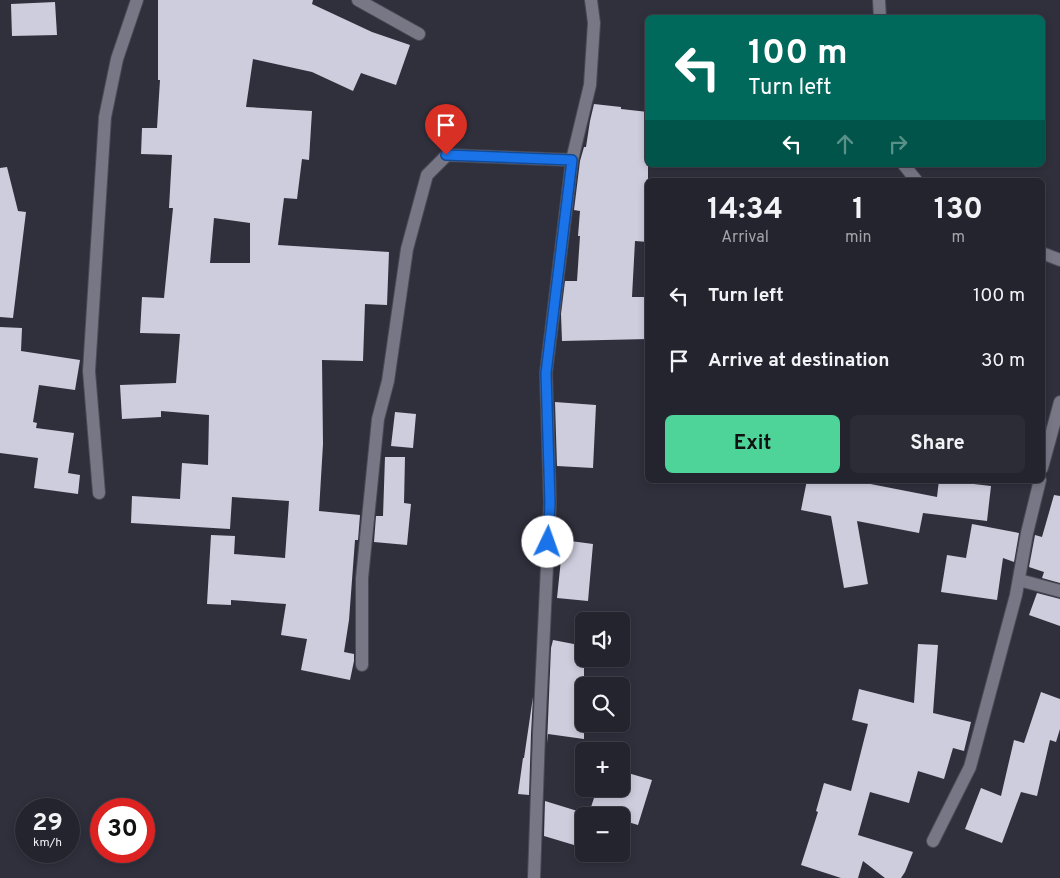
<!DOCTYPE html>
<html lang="en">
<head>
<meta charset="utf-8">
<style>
  :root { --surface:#24242e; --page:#2c2c36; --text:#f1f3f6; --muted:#a3a4aa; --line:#41414a; --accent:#4ed399 }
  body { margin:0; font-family:Overpass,sans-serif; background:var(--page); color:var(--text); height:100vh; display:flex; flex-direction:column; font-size:19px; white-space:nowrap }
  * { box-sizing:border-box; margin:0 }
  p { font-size:16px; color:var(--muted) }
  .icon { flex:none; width:28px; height:28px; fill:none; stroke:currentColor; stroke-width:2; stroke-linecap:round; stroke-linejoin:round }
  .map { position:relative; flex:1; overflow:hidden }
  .sheet { position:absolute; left:645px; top:178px; width:400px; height:305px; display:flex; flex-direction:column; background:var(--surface); border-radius:8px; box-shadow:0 2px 8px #0003,0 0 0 1px var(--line) }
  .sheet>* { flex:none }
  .guide { position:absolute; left:645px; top:15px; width:400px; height:152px; border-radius:8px; box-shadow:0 2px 8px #0003,0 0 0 1px var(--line); background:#00695c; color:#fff; overflow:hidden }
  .tools { position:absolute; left:575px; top:612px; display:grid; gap:10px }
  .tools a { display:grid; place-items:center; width:55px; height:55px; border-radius:8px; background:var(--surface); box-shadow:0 2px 8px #0003,0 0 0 1px var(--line); font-size:25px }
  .speed { position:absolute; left:15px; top:798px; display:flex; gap:10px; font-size:25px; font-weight:700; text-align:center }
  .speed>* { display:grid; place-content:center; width:65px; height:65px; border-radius:50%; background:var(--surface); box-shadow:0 2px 8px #0003,0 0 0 1px var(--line); line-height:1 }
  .speed small { font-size:12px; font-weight:400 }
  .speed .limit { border:8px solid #d22; background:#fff; color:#111 }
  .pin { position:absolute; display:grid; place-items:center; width:42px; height:42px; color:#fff; margin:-51px -21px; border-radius:50% 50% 50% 0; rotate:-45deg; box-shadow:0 0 5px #0007 }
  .pin .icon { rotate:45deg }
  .me { position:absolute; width:55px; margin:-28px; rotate:3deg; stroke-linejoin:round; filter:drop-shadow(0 0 4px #0008) }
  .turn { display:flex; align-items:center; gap:18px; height:105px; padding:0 20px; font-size:22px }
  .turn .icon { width:65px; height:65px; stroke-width:2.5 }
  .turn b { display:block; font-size:35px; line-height:42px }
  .lanes { display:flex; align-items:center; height:48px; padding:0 20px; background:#0003; justify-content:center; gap:25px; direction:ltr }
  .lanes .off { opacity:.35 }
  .eta { display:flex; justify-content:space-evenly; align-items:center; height:85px; text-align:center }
  .eta b { font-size:30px; font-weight:700; line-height:35px }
  .primary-button { display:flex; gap:10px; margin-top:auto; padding:10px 20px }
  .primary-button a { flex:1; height:58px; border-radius:8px; background:var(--accent); color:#111; font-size:20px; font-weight:700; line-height:58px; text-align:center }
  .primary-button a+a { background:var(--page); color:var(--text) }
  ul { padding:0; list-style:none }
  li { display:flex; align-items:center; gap:15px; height:65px; padding:0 20px }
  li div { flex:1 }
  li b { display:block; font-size:19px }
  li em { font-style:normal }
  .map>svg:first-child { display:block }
</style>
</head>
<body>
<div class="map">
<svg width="1060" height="878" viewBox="0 0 1060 878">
  <rect width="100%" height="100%" fill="#30303d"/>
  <path fill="#cecdde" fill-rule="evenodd" d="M 158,0 L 313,0 L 312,4 L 372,32 L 410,45 L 396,85 L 361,73 L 353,91 L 312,72 L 253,59 L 246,107 L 312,111 L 309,160 L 302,159 L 297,199 L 284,198 L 278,245 L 389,252 L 387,305 L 365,304 L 363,361 L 322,360 L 323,444 L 319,511 L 360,515 L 358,540 L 355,540 L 349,620 L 344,652 L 354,654 L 354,661 L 350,680 L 301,670 L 307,639 L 281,635 L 286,604 L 231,600 L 231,605 L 207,604 L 211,535 L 235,536 L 234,554 L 285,558 L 289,501 L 232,497 L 230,529 L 131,523 L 132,496 L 180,499 L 182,463 L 208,465 L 209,415 L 161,411 L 161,417 L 122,419 L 120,385 L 176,383 L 180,334 L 140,333 L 142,297 L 164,298 L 173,208 L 169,208 L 172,155 L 141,154 L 142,128 L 157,128 L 160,80 L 158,80 ZM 214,218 L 250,223 L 250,263 L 210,263 Z
    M 55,2 L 57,35 L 12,36 L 11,4 Z
    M 594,104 L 621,107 L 621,109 L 648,112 L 648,242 L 635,241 L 632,297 L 648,297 L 648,339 L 562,341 L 561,314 L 565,281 L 577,281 L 580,236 L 578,236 L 580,211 L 574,210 L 580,161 L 584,147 L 586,147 L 590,121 Z
    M 7,167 L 18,211 L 26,212 L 13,318 L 0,317 L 0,168 Z
    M 0,327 L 22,328 L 21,351 L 80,360 L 75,390 L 39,385 L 33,422 L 37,423 L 36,428 L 74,433 L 68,473 L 80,475 L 78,494 L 34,488 L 38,458 L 0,453 Z
    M 555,402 L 596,405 L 593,468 L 557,466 Z
    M 395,412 L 416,414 L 413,448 L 391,446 Z
    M 385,457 L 405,457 L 404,503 L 411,504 L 407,545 L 374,542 L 376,516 L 383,516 Z
    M 807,480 L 850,480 L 937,497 L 939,480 L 991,486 L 987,521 L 923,513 L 919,533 L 857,521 L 868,584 L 844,588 L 831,516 L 801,510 Z
    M 1054,495 L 1060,496 L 1060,583 L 1042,578 L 1044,572 L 1029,567 L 1035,535 L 1042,537 Z
    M 972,524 L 1019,533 L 1014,562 L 1003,558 L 997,600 L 941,592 L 947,555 L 966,558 Z
    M 563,540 L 593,544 L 588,601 L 557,598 Z
    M 1037,593 L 1060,599 L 1060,626 L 1029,615 Z
    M 553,640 L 584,646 L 584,739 L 548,734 L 547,744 L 551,648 Z
    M 918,644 L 938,645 L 933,713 L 971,722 L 964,751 L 953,748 L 944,779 L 918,771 L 909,803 L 870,792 L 858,835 L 913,852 L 905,872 L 901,878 L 885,878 L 863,861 L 858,878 L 841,878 L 801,865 L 818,812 L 816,811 L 824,783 L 851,791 L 868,724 L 852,720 L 859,689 L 914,703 Z
    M 1041,692 L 1060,699 L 1060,729 L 1056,742 L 1050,740 L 1037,796 L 1021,792 L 1002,843 L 965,829 L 981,788 L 1001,796 L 1014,740 L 1024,743 Z
    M 533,697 L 531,734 L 529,795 L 518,794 L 523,758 L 524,758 Z
    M 621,771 L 652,780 L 638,825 L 621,820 L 621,816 L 588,816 L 597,789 L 621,789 Z
    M 545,801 L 584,813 L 584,848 L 544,836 Z"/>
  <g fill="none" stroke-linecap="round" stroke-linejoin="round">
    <g stroke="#4b4b56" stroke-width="14">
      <path id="street" d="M 358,0 L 419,34
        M 879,0 L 880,18
        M 904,165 L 916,180
        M 1042,253 L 1060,260
        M 1042,468 L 1060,402
        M 99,493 L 89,371 L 105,117 L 117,59 L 137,0
        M 1019,580 L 1060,591
        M 362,665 L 362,578 L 378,419 L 388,381 L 407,249 L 427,175 L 447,155 L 572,160
        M 933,841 L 970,767 L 1016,595 L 1027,533 L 1040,480
        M 534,878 L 539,734 L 550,503 L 546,373 L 572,160 L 590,85 L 594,23 L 591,0"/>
    </g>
    <use href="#street" stroke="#777786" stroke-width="12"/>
  </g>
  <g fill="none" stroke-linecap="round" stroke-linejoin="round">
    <g stroke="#114b97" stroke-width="12">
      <path id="route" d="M 446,155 L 572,160 L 546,373 L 550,503 L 548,542"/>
    </g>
    <use href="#route" stroke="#1a73e8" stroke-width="9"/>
  </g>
</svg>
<div class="tools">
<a><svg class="icon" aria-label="sound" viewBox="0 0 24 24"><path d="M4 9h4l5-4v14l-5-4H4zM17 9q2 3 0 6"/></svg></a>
<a><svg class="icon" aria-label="search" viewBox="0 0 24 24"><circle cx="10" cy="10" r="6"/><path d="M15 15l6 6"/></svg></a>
<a>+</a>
<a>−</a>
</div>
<div class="speed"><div>29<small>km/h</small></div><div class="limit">30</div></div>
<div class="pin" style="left:446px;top:155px;background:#d93025"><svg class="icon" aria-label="arrive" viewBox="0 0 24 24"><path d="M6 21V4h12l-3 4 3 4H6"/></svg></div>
<svg class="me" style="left:548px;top:542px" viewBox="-20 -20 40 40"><circle r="19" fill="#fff"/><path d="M0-13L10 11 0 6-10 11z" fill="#1a73e8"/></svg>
<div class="guide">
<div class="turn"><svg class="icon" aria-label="left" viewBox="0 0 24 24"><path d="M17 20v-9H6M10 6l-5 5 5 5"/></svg><div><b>100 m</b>Turn left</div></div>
<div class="lanes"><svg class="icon" aria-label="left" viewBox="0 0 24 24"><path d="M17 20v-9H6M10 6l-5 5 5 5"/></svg><svg class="icon off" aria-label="ahead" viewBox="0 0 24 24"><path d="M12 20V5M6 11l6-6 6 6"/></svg><svg class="icon off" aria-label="right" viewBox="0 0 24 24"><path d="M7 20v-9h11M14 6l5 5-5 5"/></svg></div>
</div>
<section class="sheet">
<div class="eta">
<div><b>14:34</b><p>Arrival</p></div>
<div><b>1</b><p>min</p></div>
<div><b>130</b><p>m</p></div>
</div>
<ul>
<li><svg class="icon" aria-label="left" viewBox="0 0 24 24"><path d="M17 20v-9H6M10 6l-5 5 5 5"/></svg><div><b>Turn left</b></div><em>100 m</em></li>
<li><svg class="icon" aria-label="arrive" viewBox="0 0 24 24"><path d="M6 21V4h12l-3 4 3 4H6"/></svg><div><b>Arrive at destination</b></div><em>30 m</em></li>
</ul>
<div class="primary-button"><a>Exit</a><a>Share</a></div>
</section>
</div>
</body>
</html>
